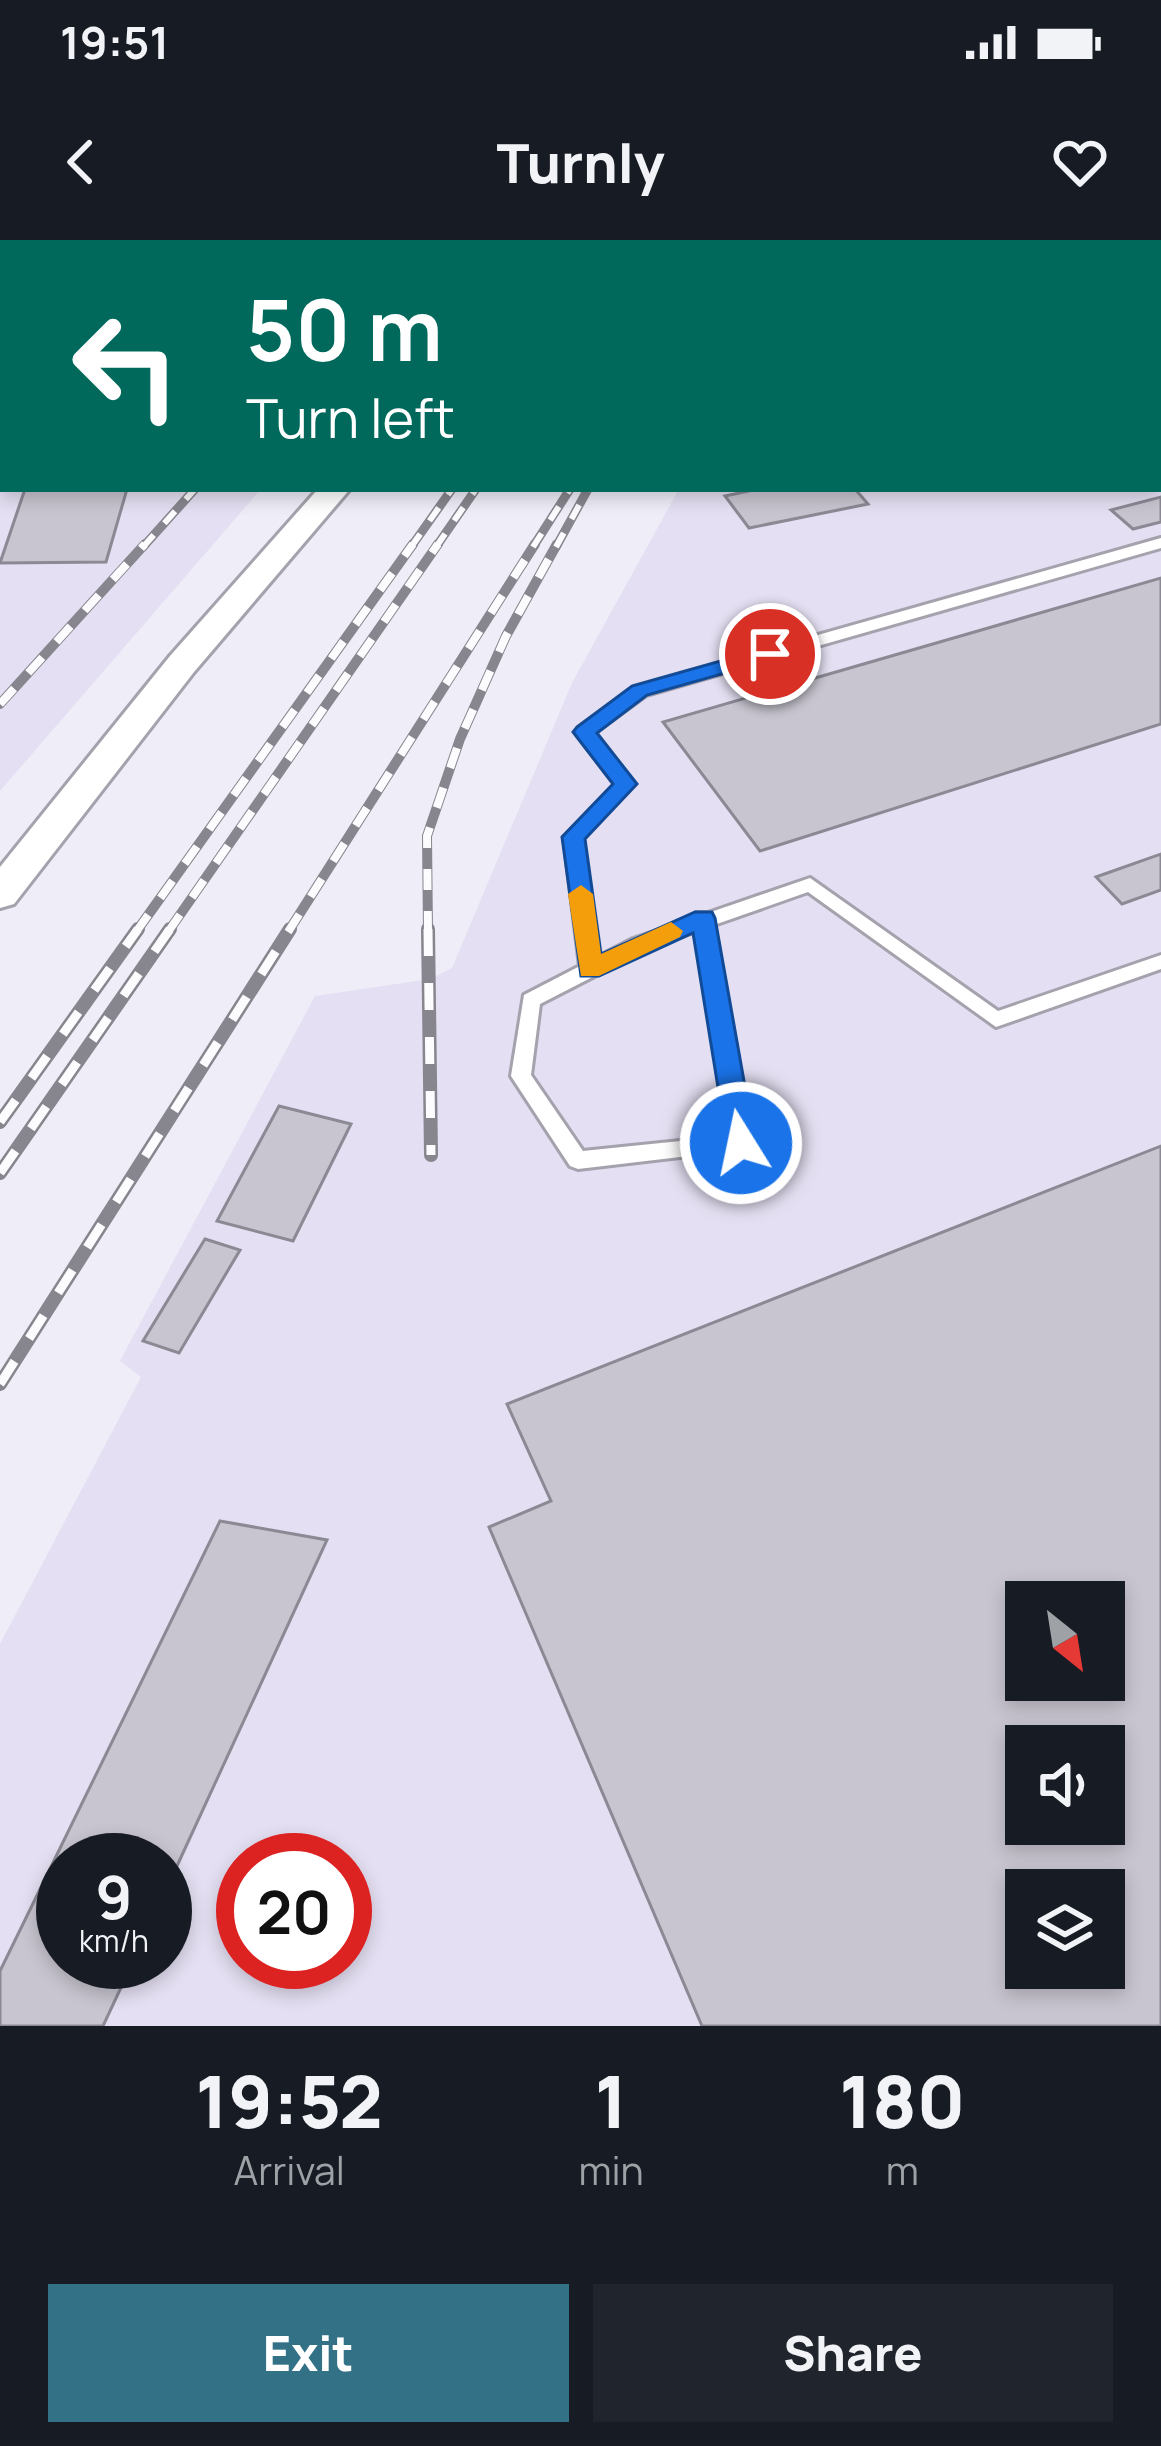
<!DOCTYPE html>
<html lang="en">
<head>
<meta charset="utf-8">
<style>
  :root { --surface:#171b24; --page:#20242c; --text:#f1f3f6; --muted:#9ea1a6; --accent:#327186 }
  body { margin:0; font-family:Manrope,sans-serif; background:var(--page); color:var(--text); height:100vh; display:flex; flex-direction:column; font-size:45px; white-space:nowrap }
  * { box-sizing:border-box; margin:0 }
  p { font-size:39px; color:var(--muted) }
  .icon { flex:none; width:66px; height:66px; fill:none; stroke:currentColor; stroke-width:2; stroke-linecap:round; stroke-linejoin:round }
  .map { position:relative; height:1786px; overflow:hidden }
  .details { display:flex; flex-direction:column; background:var(--surface); flex:1 }
  .details>* { flex:none }
  .banner { position:absolute; left:0px; top:0px; width:1161px; height:252px; box-shadow:0 6px 18px #0003; background:#00695c; color:#fff; overflow:hidden }
  .needle { width:78px; rotate:150deg }
  .controls { position:absolute; left:1005px; top:1341px; display:grid; gap:24px }
  .controls a { display:grid; place-items:center; width:120px; height:120px; border-radius:0px; background:var(--surface); box-shadow:0 6px 18px #0003; font-size:60px }
  .speed { position:absolute; left:36px; top:1593px; display:flex; gap:24px; font-size:60px; font-weight:700; text-align:center }
  .speed>* { display:grid; place-content:center; width:156px; height:156px; border-radius:50%; background:var(--surface); box-shadow:0 6px 18px #0003; line-height:1 }
  .speed small { font-size:30px; font-weight:400 }
  .speed .limit { border:18px solid #d22; background:#fff; color:#111 }
  .pin { position:absolute; display:grid; place-items:center; width:102px; height:102px; color:#fff; margin:-51px; border:6px solid #fff; border-radius:50%; box-shadow:0 3px 12px #0007 }
  .me { position:absolute; width:132px; margin:-66px; rotate:350deg; stroke-linejoin:round; filter:drop-shadow(0 0 9px #0008) }
  .turn { display:flex; align-items:center; gap:42px; height:252px; padding:0 48px; font-size:54px }
  .turn .icon { width:156px; height:156px; stroke-width:2.5 }
  .turn b { display:block; font-size:84px; line-height:102px }
  .eta { display:flex; justify-content:space-evenly; align-items:center; height:204px; text-align:center }
  .eta b { font-size:72px; font-weight:800; line-height:84px }
  .cta { display:flex; gap:24px; margin-top:auto; padding:24px 48px }
  .cta a { flex:1; height:138px; border-radius:0px; background:var(--accent); color:#fff; font-size:48px; font-weight:800; line-height:138px; text-align:center }
  .cta a+a { background:var(--page); color:var(--text) }
  .status { display:flex; justify-content:space-between; align-items:center; height:84px; padding:0 60px; background:var(--surface); direction:ltr }
  .status svg { height:33px; fill:currentColor }
  header { display:flex; justify-content:space-between; align-items:center; height:156px; padding:0 48px; background:var(--surface); font-size:54px; font-weight:800 }
  .map>svg:first-child { display:block }
</style>
</head>
<body>
<div class="status"><b>19:51</b><svg viewBox="0 0 49 12"><path d="M0 12V9h3v3zM5 12V6h3v6zM10 12V3h3v9zM15 12V0h3v12zM26 1h20v11H26zM47 4h2v5h-2z"/></svg></div>
<header><svg class="icon" aria-label="back" viewBox="0 0 24 24"><path d="M15 5l-7 7 7 7"/></svg>Turnly<svg class="icon" aria-label="heart" viewBox="0 0 24 24"><path d="M12 20l-8-8c-3-5 5-10 8-4 3-6 11-1 8 4z"/></svg></header>
<div class="map">
<svg width="1161" height="1786" viewBox="0 0 1161 1786">
  <rect width="100%" height="100%" fill="#efedf8"/>
  <path fill="#e4dff2" fill-rule="evenodd" d="M 0,0 L 515,0 L 3,3 L 3,249 L 261,249 L 0,551 Z
    M 815,0 L 1161,0 L 1161,1786 L 0,1786 L 0,1404 L 141,1137 L 120,1121 L 315,756 L 430,739 L 452,728 L 572,443 L 679,249 L 1158,249 L 1158,3 ZM 1026,1362 L 1104,1362 L 1104,1440 L 1026,1440 ZM 1026,1506 L 1104,1506 L 1104,1584 L 1026,1584 ZM 63,1620 L 165,1620 L 165,1722 L 63,1722 ZM 243,1620 L 345,1620 L 345,1722 L 243,1722 ZM 1026,1650 L 1104,1650 L 1104,1728 L 1026,1728 Z"/>
  <path fill="#c8c5d0" stroke="#8b8994" stroke-width="3" fill-rule="evenodd" d="M 946,0 L 1161,0 L 1161,156 L 1158,3 Z
    M 25,249 L 127,249 L 106,322 L 0,323 Z
    M 758,249 L 855,249 L 868,264 L 749,288 L 725,256 Z
    M 1161,257 L 1161,282 L 1133,289 L 1111,270 Z
    M 1161,338 L 1161,484 L 760,611 L 663,482 Z
    M 1161,614 L 1161,650 L 1122,664 L 1096,637 Z
    M 279,866 L 351,884 L 293,1001 L 217,981 Z
    M 1161,906 L 1161,1786 L 702,1786 L 489,1287 L 551,1261 L 507,1164 ZM 1026,1362 L 1104,1362 L 1104,1440 L 1026,1440 ZM 1026,1506 L 1104,1506 L 1104,1584 L 1026,1584 ZM 1026,1650 L 1104,1650 L 1104,1728 L 1026,1728 Z
    M 205,999 L 240,1010 L 179,1113 L 143,1101 Z
    M 220,1281 L 327,1300 L 165,1652 L 165,1620 L 63,1620 L 63,1722 L 133,1722 L 103,1786 L 0,1786 L 0,1731 Z"/>
  <g fill="none" stroke-linecap="round" stroke-linejoin="round">
    <g stroke="#a5a2ad" stroke-width="6">
      <path id="lane" d="M 839,0 L 851,0 L 851,3 L 839,3 Z
        M 0,80 L 3,80 L 3,88 L 0,88 Z
        M 1158,227 L 1161,227 L 1161,236 L 1158,236 Z
        M 1161,298 L 1161,308 L 646,455 L 594,493 L 634,544 L 582,598 L 598,717 L 633,699 L 694,678 L 696,673 L 708,673 L 810,638 L 998,771 L 1161,715 L 1161,729 L 996,787 L 808,652 L 714,685 L 752,903 L 748,909 L 578,929 L 570,926 L 511,836 L 524,755 L 580,726 L 564,597 L 615,544 L 578,496 L 578,488 L 634,447 ZM 696,691 L 729,896 L 583,911 L 531,835 L 540,764 L 647,709 Z"/>
    </g>
    <g stroke="#a5a2ad" stroke-width="6">
      <path id="street" d="M 538,0 L 565,0 L 536,3 Z
        M 318,249 L 350,249 L 194,432 L 14,664 L 0,668 L 0,627 L 170,416 Z"/>
    </g>
    <use href="#lane" fill="#fff" fill-rule="evenodd"/>
    <use href="#street" fill="#fff" fill-rule="evenodd"/>
    <g stroke="#87858d" stroke-width="9">
      <path id="rail-far2" d="M 143,307 L 195,249
        M 411,307 L 452,249
        M 436,307 L 476,249
        M 533,307 L 570,249
        M 556,307 L 588,249"/>
    </g>
    <g stroke="#87858d" stroke-width="10">
      <path id="rail-far1" d="M 0,464 L 145,304
        M 136,692 L 413,304
        M 168,692 L 438,304
        M 288,692 L 535,304
        M 428,692 L 427,596 L 460,499 L 506,396 L 557,304"/>
    </g>
    <g stroke="#87858d" stroke-width="14">
      <path id="rail" d="M 428,689 L 431,915
        M 0,882 L 138,689
        M 0,933 L 170,689
        M 0,1144 L 290,689"/>
    </g>
    <use href="#rail-far2" stroke="#fcfbfe" stroke-width="6" stroke-dasharray="16" stroke-linecap="butt"/>
    <use href="#rail-far1" stroke="#fcfbfe" stroke-width="8" stroke-dasharray="21" stroke-linecap="butt"/>
    <use href="#rail" stroke="#fcfbfe" stroke-width="9" stroke-dasharray="27" stroke-linecap="butt"/>
  </g>
  <path fill="#1a73e8" stroke="#114b97" stroke-width="3" d="M 770,407 L 781,414 L 778,418 L 647,455 L 597,493 L 637,544 L 585,599 L 601,714 L 695,672 L 712,672 L 715,678 L 755,903 L 741,914 L 727,903 L 693,693 L 599,736 L 581,736 L 562,597 L 613,544 L 573,492 L 577,487 L 632,446 Z"/>
  <path fill="#f59e0b" d="M 581,645 L 593,654 L 601,714 L 671,682 L 683,691 L 680,697 L 599,736 L 581,736 L 568,654 Z"/>
</svg>
<div class="controls">
<a><svg class="needle" viewBox="-14 -14 28 28"><path d="M0-13l5 13h-10z" fill="#e53935"/><path d="M0 13l5-13h-10z" fill="#9ea1a6"/></svg></a>
<a><svg class="icon" aria-label="sound" viewBox="0 0 24 24"><path d="M4 9h4l5-4v14l-5-4H4zM17 9q2 3 0 6"/></svg></a>
<a><svg class="icon" aria-label="layers" viewBox="0 0 24 24"><path d="M12 4l9 5-9 5-9-5zM3 14l9 5 9-5"/></svg></a>
</div>
<div class="speed"><div>9<small>km/h</small></div><div class="limit">20</div></div>
<div class="pin" style="left:770px;top:414px;background:#d93025"><svg class="icon" aria-label="arrive" viewBox="0 0 24 24"><path d="M6 21V4h12l-3 4 3 4H6"/></svg></div>
<svg class="me" style="left:741px;top:903px" viewBox="-20 -20 40 40"><circle r="17" fill="#1a73e8" stroke="#fff" stroke-width="3"/><path d="M0-11L8 9 0 5-8 9z" fill="#fff"/></svg>
<div class="banner">
<div class="turn"><svg class="icon" aria-label="left" viewBox="0 0 24 24"><path d="M17 20v-9H6M10 6l-5 5 5 5"/></svg><div><b>50 m</b>Turn left</div></div>
</div>
</div>
<section class="details">
<div class="eta">
<div><b>19:52</b><p>Arrival</p></div>
<div><b>1</b><p>min</p></div>
<div><b>180</b><p>m</p></div>
</div>
<div class="cta"><a>Exit</a><a>Share</a></div>
</section>
</body>
</html>
